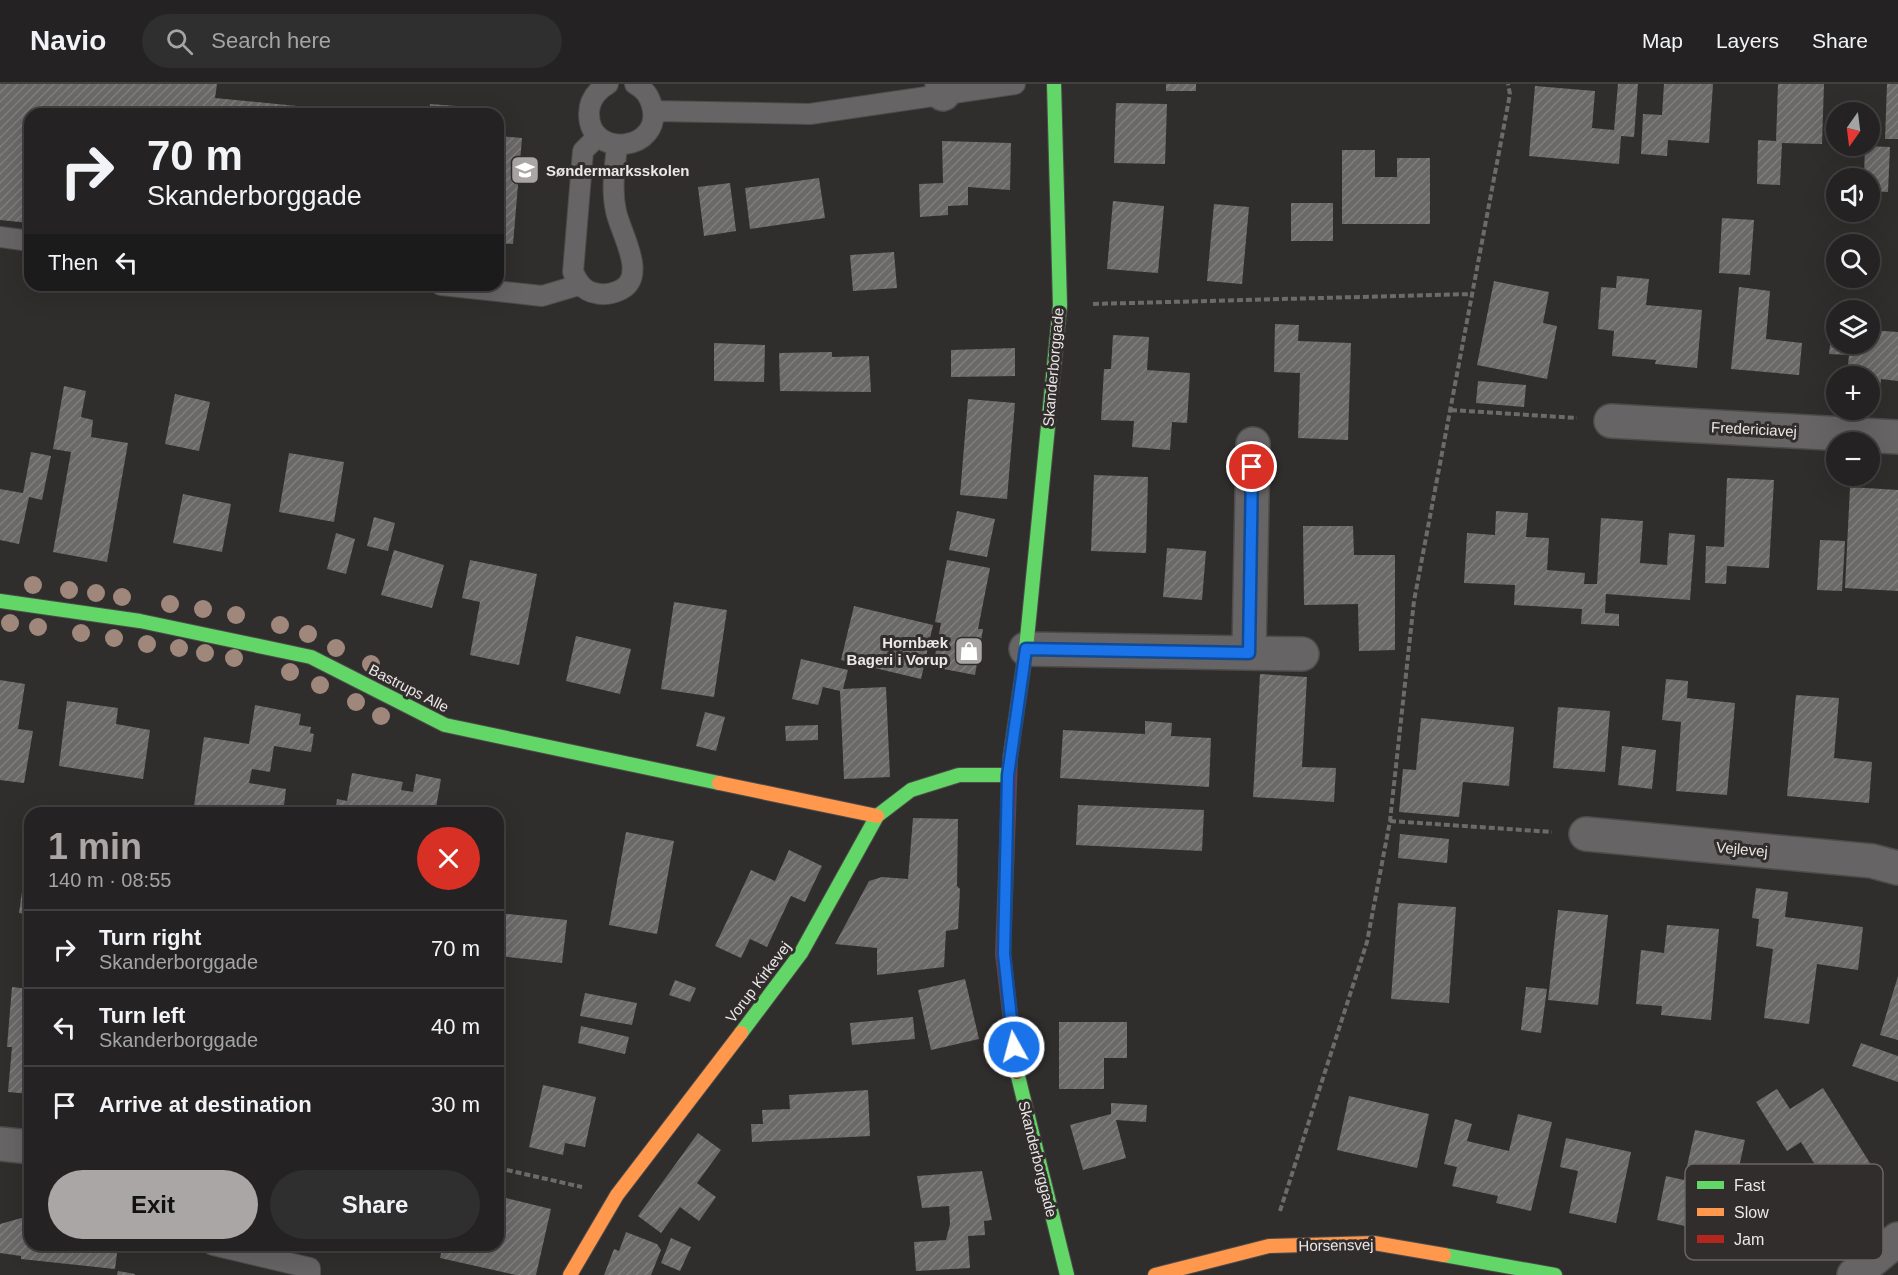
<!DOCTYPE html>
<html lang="en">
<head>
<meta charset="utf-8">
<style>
  :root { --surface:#242222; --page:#302f2f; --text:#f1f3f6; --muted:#a3a4a5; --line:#413f40; --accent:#a9a6a5 }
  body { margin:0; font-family:Arial,sans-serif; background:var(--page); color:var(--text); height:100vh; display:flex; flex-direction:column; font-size:22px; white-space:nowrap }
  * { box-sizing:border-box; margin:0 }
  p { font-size:20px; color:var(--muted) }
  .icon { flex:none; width:33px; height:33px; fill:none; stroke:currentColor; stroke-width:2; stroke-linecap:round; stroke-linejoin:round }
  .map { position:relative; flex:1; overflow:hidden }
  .panel { position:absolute; left:24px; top:723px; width:480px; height:444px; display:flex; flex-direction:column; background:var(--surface); border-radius:18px; box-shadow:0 6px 24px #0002,0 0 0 2px var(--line) }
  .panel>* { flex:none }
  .top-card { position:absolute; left:24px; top:24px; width:480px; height:183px; border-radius:18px; box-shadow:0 6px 24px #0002,0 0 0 2px var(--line); background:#242222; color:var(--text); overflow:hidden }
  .needle { width:39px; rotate:194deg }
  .buttons { position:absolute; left:1826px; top:18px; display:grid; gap:12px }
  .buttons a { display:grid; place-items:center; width:54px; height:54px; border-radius:50%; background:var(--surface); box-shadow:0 6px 24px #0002,0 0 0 2px var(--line); font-size:30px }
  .pin { position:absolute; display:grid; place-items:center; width:51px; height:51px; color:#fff; margin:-26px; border:3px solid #fff; border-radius:50%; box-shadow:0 2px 6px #0007 }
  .me { position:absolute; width:66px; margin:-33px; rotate:353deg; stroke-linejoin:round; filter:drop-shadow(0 0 4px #0008) }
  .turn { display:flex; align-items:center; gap:21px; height:126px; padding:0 24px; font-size:27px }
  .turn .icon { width:78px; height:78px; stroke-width:2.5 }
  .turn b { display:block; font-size:42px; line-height:51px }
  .then { display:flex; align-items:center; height:57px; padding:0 24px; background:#0003; gap:12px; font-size:22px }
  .round { display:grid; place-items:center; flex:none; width:63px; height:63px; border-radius:32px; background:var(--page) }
  .headline { display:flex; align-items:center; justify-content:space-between; height:102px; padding:0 24px }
  h1 { font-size:36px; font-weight:700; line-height:45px; color:var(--accent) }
  .cta { display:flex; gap:12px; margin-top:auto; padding:12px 24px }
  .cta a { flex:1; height:69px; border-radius:36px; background:var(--accent); color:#111; font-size:24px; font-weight:700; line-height:69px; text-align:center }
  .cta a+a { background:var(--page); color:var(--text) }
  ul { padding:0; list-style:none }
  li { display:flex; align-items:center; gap:18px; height:78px; padding:0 24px; border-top:2px solid var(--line) }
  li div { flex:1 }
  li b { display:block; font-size:22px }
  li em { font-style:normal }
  header { display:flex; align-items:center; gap:36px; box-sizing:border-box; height:84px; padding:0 30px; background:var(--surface); border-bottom:2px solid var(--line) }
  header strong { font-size:28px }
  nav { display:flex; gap:33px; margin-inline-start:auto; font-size:21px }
  .search { width:420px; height:54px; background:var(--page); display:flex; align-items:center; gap:15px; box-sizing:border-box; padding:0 21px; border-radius:33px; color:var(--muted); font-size:22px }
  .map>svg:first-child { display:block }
</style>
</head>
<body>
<header>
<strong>Navio</strong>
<div class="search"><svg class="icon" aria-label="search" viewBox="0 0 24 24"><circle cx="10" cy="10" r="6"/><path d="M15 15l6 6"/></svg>Search here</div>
<nav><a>Map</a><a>Layers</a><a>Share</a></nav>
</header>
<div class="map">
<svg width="1898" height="1191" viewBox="0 0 1898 1191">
  <defs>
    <pattern id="building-hatch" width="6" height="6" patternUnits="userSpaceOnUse" patternTransform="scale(1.5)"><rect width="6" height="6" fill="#6a6968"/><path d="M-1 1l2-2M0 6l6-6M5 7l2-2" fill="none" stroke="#7f7e7e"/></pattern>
  </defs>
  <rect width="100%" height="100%" fill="#302e2d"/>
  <path fill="url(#building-hatch)" d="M 0,0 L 217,0 L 215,14 L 378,30 L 30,30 L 30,139 L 0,136 Z
    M 1166,0 L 1196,0 L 1196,7 L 1166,7 Z
    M 1618,0 L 1638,0 L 1634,53 L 1621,52 L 1619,80 L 1529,72 L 1535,2 L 1595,7 L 1592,44 L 1614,46 Z
    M 1664,0 L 1713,0 L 1709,59 L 1668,56 L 1667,72 L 1641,70 L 1643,30 L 1662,31 Z
    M 1778,0 L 1824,0 L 1822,60 L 1782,59 L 1780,101 L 1757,100 L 1758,56 L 1776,57 Z
    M 1887,0 L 1898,0 L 1898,55 L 1885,55 Z
    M 1116,19 L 1167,20 L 1165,80 L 1114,79 Z
    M 430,20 L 469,23 L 469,30 L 429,30 Z
    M 498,52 L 522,54 L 513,160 L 498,159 Z
    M 942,57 L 1011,59 L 1010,106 L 968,103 L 968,121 L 948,122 L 948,131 L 920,133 L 919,100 L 943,99 Z
    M 1865,62 L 1890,63 L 1888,108 L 1869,107 L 1869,94 L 1864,94 Z
    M 1342,66 L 1375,66 L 1375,93 L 1397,93 L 1397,74 L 1430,74 L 1430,140 L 1342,140 Z
    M 819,94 L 825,134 L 750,145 L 745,104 Z
    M 730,99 L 736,147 L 704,152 L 698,103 Z
    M 1113,117 L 1164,122 L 1158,189 L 1107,185 Z
    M 1291,119 L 1333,119 L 1333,157 L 1291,157 Z
    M 1214,120 L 1249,123 L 1242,200 L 1207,197 Z
    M 1722,134 L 1754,136 L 1750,191 L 1719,189 Z
    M 894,168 L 897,204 L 853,207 L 850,171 Z
    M 1617,192 L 1649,195 L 1646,221 L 1702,226 L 1697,284 L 1655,280 L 1656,276 L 1612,272 L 1614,247 L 1598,245 L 1601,203 L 1616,204 Z
    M 1494,197 L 1549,208 L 1543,239 L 1557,242 L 1547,295 L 1477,281 Z
    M 1739,203 L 1770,207 L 1766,255 L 1802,259 L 1799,291 L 1731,285 Z
    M 1835,223 L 1853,224 L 1836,226 L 1836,260 L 1869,260 L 1869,246 L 1898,248 L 1898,297 L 1881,295 L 1880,303 L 1869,302 L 1869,292 L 1847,292 L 1849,271 L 1829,270 Z
    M 1275,240 L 1299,241 L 1298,257 L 1351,259 L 1348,356 L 1298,354 L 1300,289 L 1274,288 Z
    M 1113,251 L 1149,253 L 1147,286 L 1190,289 L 1187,339 L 1172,338 L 1170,366 L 1132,363 L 1134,337 L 1101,336 L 1104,285 L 1111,285 Z
    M 714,259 L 765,261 L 764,298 L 714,297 Z
    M 1015,264 L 1015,292 L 951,293 L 951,266 Z
    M 832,268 L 832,273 L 869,272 L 871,308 L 780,307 L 779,269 Z
    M 1478,297 L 1526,301 L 1524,323 L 1476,319 Z
    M 64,302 L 86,307 L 81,333 L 93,336 L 91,353 L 128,359 L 107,478 L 53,468 L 71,368 L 53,365 Z
    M 175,310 L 210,318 L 199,367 L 165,360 Z
    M 968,315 L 1015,319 L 1007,415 L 960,411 Z
    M 31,368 L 51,372 L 42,416 L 29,413 L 19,460 L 0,456 L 0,405 L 23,409 Z
    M 289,369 L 344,378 L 334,438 L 279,428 Z
    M 1094,391 L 1148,393 L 1146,469 L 1091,467 Z
    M 1727,394 L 1774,396 L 1769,484 L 1727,482 L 1726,500 L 1705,499 L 1706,462 L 1724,463 Z
    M 1850,403 L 1898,406 L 1898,507 L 1845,504 Z
    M 183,410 L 231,420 L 222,468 L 173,459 Z
    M 957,427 L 995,435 L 987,473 L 949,466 Z
    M 1496,427 L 1528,429 L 1526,453 L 1549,454 L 1547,486 L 1585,489 L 1584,500 L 1597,500 L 1601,434 L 1643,437 L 1640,479 L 1667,481 L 1669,449 L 1695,451 L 1690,516 L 1606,510 L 1605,529 L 1619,530 L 1619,542 L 1581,540 L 1582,525 L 1514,521 L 1515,501 L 1464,499 L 1467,449 L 1495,451 Z
    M 374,433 L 395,439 L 388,467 L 367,462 Z
    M 1303,442 L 1353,442 L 1354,471 L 1395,471 L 1395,566 L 1359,567 L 1358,520 L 1304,521 Z
    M 336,449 L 355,455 L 346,490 L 327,485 Z
    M 1820,456 L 1845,457 L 1842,507 L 1817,506 Z
    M 1167,464 L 1206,467 L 1202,516 L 1163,513 Z
    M 394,466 L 444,481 L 432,524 L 381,511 Z
    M 470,476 L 537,490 L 519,581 L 470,571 L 480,518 L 462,514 Z
    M 947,476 L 990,484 L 978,545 L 983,545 L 975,591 L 933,583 L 941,539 L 935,538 Z
    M 674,518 L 727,526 L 714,613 L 661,605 Z
    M 854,522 L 933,541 L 921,595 L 841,576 Z
    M 576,552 L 631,565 L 620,610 L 566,597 Z
    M 801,575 L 848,586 L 843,605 L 886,603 L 890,693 L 844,695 L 840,607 L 823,603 L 818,621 L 792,615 Z
    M 1260,590 L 1307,593 L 1302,683 L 1336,684 L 1334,718 L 1253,713 Z
    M 1666,595 L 1688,597 L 1687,614 L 1735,619 L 1727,711 L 1676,707 L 1681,638 L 1662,636 Z
    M 0,596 L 25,600 L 18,645 L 33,647 L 24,699 L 0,696 Z
    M 1796,611 L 1839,614 L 1834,674 L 1872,678 L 1869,719 L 1787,712 Z
    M 67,617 L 118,624 L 116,640 L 150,646 L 143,695 L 59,682 Z
    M 255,621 L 301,630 L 299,641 L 311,643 L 310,649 L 314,650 L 311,668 L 274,662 L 270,688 L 252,685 L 249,699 L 286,705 L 283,729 L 193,729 L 204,653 L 249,660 Z
    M 1558,623 L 1610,627 L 1605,688 L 1553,684 Z
    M 705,628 L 725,633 L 716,667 L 696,662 Z
    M 1421,634 L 1514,643 L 1509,702 L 1463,698 L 1459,733 L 1399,728 L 1403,685 L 1416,686 Z
    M 1145,637 L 1172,639 L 1171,652 L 1211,654 L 1209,703 L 1060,694 L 1063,646 L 1145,650 Z
    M 818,641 L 818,656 L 786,657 L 785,642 Z
    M 1622,662 L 1656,666 L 1652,705 L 1618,701 Z
    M 352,689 L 403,698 L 401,706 L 413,708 L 416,690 L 441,695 L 435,729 L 335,729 L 337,715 L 347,717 Z
    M 1078,721 L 1204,726 L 1202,767 L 1076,761 Z
    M 913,734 L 958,735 L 957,802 L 960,805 L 958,845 L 946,847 L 944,883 L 877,891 L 877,864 L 835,860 L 869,797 L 882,793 L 908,795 Z
    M 626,748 L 674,757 L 657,850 L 609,841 Z
    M 1400,750 L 1449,755 L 1447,779 L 1398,774 Z
    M 29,756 L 30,756 L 30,831 L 19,829 Z
    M 789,766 L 822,782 L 805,818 L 791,812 L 767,863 L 750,855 L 741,874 L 715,862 L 751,786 L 775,797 Z
    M 1756,804 L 1788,808 L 1785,833 L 1863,843 L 1858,886 L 1817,880 L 1809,940 L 1764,934 L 1773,865 L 1756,862 L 1759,835 L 1752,834 Z
    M 1398,819 L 1456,823 L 1449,919 L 1391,915 Z
    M 1558,826 L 1608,831 L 1598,921 L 1548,916 Z
    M 498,829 L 567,836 L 562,879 L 498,872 Z
    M 1667,841 L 1719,845 L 1711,936 L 1661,931 L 1662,922 L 1636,920 L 1641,866 L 1664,869 Z
    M 1898,892 L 1898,956 L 1880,951 Z
    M 965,895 L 979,955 L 931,966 L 918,906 Z
    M 675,896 L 696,904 L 690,918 L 669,911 Z
    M 12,903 L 30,905 L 30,1010 L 8,1008 L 12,963 L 7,963 Z
    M 1526,903 L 1547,905 L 1541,949 L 1521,946 Z
    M 585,909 L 637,919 L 632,941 L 580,932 Z
    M 913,933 L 915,955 L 852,961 L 850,939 Z
    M 1059,938 L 1127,938 L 1127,974 L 1104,974 L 1104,1005 L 1059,1005 Z
    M 581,942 L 629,953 L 625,970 L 578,959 Z
    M 1861,959 L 1898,972 L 1898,998 L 1852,982 Z
    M 543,1001 L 596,1013 L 585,1063 L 565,1059 L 563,1071 L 529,1063 Z
    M 1823,1004 L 1878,1092 L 1838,1118 L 1801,1058 L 1787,1067 L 1756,1018 L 1777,1005 L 1790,1025 Z
    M 868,1006 L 870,1052 L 752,1058 L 751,1040 L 763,1040 L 762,1026 L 790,1025 L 789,1011 Z
    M 1349,1012 L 1429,1030 L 1417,1084 L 1337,1066 Z
    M 1111,1019 L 1147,1021 L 1146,1038 L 1116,1036 L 1126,1074 L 1083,1086 L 1070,1041 L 1111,1030 Z
    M 1518,1030 L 1552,1038 L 1531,1127 L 1496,1119 L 1498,1112 L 1452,1102 L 1457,1083 L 1444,1080 L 1455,1035 L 1472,1040 L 1467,1057 L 1509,1067 Z
    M 1695,1046 L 1745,1056 L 1735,1101 L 1775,1110 L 1764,1159 L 1657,1136 L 1666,1092 L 1684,1096 Z
    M 698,1049 L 721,1066 L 697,1099 L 716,1113 L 699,1137 L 680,1123 L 661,1149 L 638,1132 Z
    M 1566,1054 L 1631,1068 L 1616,1139 L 1569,1129 L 1578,1087 L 1560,1083 Z
    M 982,1087 L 992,1136 L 984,1137 L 985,1151 L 968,1152 L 970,1184 L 916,1187 L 914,1158 L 946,1156 L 950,1140 L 949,1122 L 922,1124 L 917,1092 Z
    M 498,1112 L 551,1125 L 536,1191 L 516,1191 L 440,1174 L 443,1161 L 498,1161 Z
    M 26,1122 L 30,1122 L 30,1161 L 118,1161 L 115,1185 L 21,1175 L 21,1172 L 0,1169 L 0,1140 L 25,1133 Z
    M 626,1148 L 657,1160 L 661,1166 L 651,1191 L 604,1191 L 614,1165 L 619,1167 Z
    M 671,1154 L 691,1163 L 680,1187 L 661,1179 Z
    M 417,1161 L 433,1161 L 432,1165 Z
    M 118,1187 L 135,1190 L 135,1191 L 117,1191 Z"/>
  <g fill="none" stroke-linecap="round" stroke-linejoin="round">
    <g stroke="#4d4c4b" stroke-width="22">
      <path id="lane" d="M 608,0 C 596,7 589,17 589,30 C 589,76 664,67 652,22 C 649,11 645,6 635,0
        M 653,27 L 810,30 L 1015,0
        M 598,52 L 583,67 L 573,188 C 578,198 583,207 595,209 C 602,211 611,210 618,207 C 650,194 620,149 616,127 C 611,105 615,83 617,62
        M 0,153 L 30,157
        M 441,201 L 542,212 L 579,201
        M 213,1161 L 310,1184 L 310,1191"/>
    </g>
    <g stroke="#4d4c4b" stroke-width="36">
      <path id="street" d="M 942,0 L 943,10
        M 1611,337 L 1898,353
        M 1026,565 L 1302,570
        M 1249,569 L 1253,360
        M 1586,750 L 1872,777 L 1898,784
        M 0,1060 L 30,1063
        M 1854,1191 L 1898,1155"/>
    </g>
    <g stroke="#4d4c4b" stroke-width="16">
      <path id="fast" d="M 0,517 L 140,537 L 311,573 L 445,641 L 719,699
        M 1010,675 L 1026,565 L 1060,221 L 1054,0
        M 741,949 L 801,869 L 877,732 L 911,706 L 959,691 L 1008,691
        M 1017,988 L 1067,1191
        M 1444,1171 L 1555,1191"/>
    </g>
    <g stroke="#4d4c4b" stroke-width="16">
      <path id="slow" d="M 719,699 L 877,732
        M 570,1191 L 617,1111 L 741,949
        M 1155,1191 L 1269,1162 L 1374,1159 L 1444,1171"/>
    </g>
    <g stroke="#4d4c4b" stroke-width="16">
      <path id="jam" d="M 1010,675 L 1003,870 L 1017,988"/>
    </g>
    <path stroke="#6c6b6a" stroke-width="4" stroke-dasharray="6 3" stroke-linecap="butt" d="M 1093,220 L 1473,210
      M 1451,326 L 1577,334
      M 1390,737 L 1552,748
      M 498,1084 L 582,1103
      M 1280,1127 L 1367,858 L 1390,737 L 1414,517 L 1510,10 L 1508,0"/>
    <use href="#lane" stroke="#666464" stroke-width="20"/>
    <use href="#street" stroke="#666464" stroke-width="33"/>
    <use href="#fast" stroke="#63d668" stroke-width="14"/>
    <use href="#slow" stroke="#ff974d" stroke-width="14"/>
    <use href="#jam" stroke="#b3261e" stroke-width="14"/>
  </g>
  <g fill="#9f877c">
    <circle cx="33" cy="501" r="9"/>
    <circle cx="69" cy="506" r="9"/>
    <circle cx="96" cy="509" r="9"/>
    <circle cx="122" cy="513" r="9"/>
    <circle cx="170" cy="520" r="9"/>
    <circle cx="203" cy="525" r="9"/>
    <circle cx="236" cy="531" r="9"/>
    <circle cx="10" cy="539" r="9"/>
    <circle cx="280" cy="541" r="9"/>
    <circle cx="38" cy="543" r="9"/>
    <circle cx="81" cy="549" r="9"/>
    <circle cx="308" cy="550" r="9"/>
    <circle cx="114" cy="554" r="9"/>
    <circle cx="147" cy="560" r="9"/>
    <circle cx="179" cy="564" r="9"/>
    <circle cx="336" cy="564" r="9"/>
    <circle cx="205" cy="569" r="9"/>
    <circle cx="234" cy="574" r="9"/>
    <circle cx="371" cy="580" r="9"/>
    <circle cx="290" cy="588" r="9"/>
    <circle cx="320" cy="601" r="9"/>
    <circle cx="356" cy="618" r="9"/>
    <circle cx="381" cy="632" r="9"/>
  </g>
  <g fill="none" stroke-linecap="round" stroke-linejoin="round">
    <g stroke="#114b97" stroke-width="15">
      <path id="route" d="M 1014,963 L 1004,870 L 1008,691 L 1026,565 L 1249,569 L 1252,383"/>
    </g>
    <use href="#route" stroke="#1a73e8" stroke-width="10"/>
  </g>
  <defs>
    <g id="school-square" transform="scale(1.5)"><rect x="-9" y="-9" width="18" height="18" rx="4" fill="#a9a6a5" stroke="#312d2c"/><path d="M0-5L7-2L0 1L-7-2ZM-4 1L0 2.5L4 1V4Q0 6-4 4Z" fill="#fff"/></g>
    <g id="shop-square" transform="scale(1.5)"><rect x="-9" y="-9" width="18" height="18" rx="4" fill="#a9a6a5" stroke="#312d2c"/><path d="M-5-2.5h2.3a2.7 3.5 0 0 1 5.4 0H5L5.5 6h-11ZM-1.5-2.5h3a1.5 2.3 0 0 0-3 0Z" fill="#fff"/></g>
  </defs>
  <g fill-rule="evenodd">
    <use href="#school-square" x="525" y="86"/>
    <use href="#shop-square" x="969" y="567"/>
  </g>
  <g text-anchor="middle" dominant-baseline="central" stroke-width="6" stroke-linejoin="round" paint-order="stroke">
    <g font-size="15" font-weight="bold" fill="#eae7e6" stroke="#312d2c" text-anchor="start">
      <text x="546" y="86">Søndermarksskolen</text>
      <text x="948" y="558" text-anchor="end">Hornbæk<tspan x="948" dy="17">Bageri i Vorup</tspan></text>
    </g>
    <g font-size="15" fill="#eae7e6" stroke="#312d2c">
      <text transform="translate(1053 283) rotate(-85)">Skanderborggade</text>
      <text transform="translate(1754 345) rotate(3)">Fredericiavej</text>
      <text transform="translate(409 604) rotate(27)">Bastrups Alle</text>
      <text transform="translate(1742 765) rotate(5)">Vejlevej</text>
      <text transform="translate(758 898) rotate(-53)">Vorup Kirkevej</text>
      <text transform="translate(1038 1075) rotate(76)">Skanderborggade</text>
      <text transform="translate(1336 1161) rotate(-1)">Horsensvej</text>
    </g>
  </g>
  <rect x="1685" y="1080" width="198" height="96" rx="9" fill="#312d2c" stroke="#686564" stroke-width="1.5"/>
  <rect x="1697" y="1097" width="27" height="8" fill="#63d668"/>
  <rect x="1697" y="1124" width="27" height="8" fill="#ff974d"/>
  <rect x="1697" y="1151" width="27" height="8" fill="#b3261e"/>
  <g font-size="16" fill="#eae7e6">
    <text x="1734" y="1107">Fast</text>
    <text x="1734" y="1134">Slow</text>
    <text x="1734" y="1161">Jam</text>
  </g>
</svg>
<div class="buttons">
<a><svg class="needle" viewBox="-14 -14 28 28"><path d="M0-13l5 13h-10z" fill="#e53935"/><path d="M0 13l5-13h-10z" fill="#a3a4a5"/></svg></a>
<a><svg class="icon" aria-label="sound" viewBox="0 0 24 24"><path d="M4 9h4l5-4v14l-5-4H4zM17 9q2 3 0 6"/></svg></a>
<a><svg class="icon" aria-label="search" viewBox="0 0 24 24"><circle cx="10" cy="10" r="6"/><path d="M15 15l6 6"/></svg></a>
<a><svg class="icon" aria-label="layers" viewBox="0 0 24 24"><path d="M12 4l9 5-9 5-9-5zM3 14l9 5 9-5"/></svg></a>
<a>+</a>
<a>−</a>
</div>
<div class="pin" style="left:1252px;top:383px;background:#d93025"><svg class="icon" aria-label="arrive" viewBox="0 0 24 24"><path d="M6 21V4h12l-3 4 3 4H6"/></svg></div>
<svg class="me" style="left:1014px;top:963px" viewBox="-20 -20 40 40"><circle r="17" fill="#1a73e8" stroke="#fff" stroke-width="3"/><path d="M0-11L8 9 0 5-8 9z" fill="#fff"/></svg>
<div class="top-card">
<div class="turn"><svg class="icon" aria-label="right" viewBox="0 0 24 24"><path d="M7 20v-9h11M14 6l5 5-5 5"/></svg><div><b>70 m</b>Skanderborggade</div></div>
<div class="then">Then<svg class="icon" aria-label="left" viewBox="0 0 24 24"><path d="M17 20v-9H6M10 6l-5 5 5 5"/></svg></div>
</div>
<section class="panel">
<div class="headline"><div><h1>1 min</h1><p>140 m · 08:55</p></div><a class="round" style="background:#d93025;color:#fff"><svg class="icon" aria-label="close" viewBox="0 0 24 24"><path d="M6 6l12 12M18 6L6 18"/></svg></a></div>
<ul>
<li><svg class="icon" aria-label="right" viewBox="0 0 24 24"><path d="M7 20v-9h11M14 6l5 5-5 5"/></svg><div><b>Turn right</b><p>Skanderborggade</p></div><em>70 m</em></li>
<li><svg class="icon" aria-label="left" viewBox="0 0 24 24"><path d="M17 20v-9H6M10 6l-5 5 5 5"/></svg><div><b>Turn left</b><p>Skanderborggade</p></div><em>40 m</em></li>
<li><svg class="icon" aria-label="arrive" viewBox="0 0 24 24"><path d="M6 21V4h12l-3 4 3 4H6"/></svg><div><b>Arrive at destination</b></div><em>30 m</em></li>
</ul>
<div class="cta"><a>Exit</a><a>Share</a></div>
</section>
</div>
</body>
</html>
